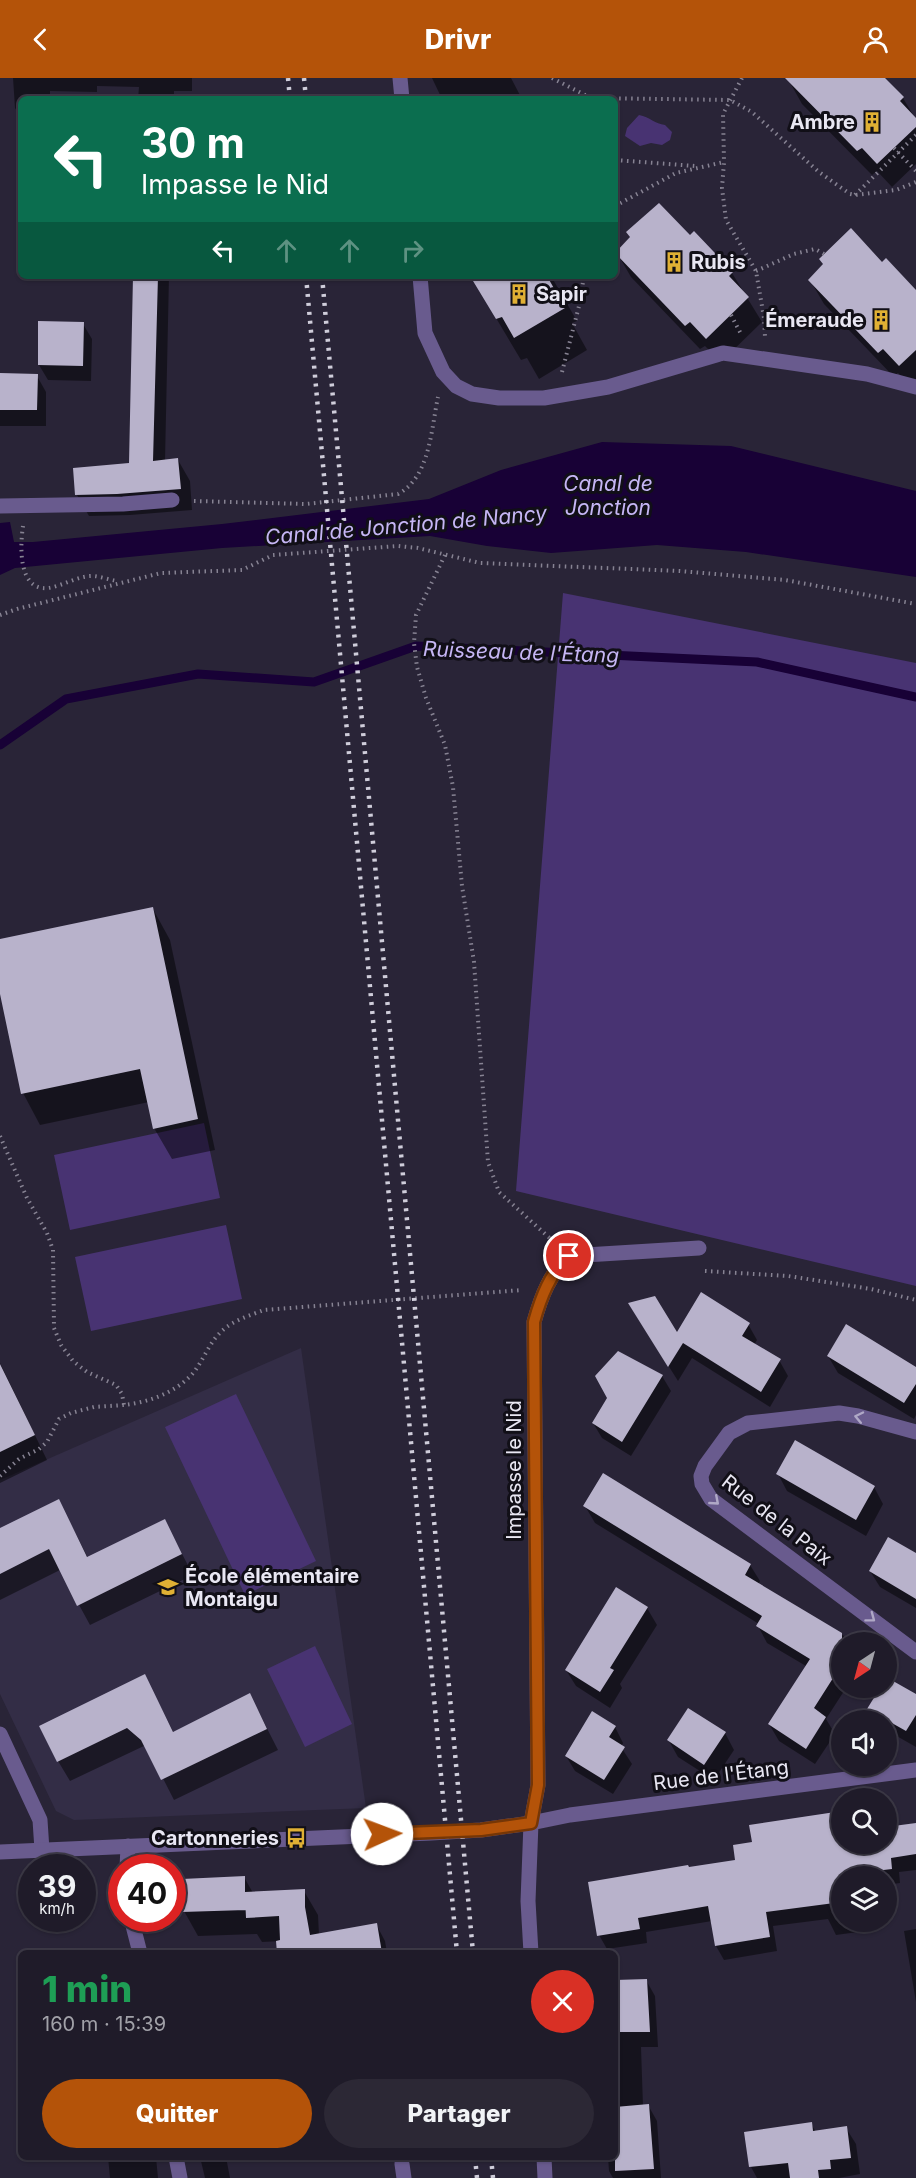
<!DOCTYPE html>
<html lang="fr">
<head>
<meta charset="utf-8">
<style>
  :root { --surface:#1f1b29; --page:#2c2835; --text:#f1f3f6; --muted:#a1a1a8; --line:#3c3946; --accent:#b45309 }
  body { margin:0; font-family:Inter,sans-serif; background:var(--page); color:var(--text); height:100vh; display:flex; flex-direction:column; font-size:22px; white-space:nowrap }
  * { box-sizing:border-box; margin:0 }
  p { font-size:20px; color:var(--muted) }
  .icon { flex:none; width:33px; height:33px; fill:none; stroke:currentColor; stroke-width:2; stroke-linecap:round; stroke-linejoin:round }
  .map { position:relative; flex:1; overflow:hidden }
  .details { position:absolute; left:18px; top:1872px; width:600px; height:210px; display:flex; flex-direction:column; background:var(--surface); border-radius:9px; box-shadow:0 2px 4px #0004,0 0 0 2px var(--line) }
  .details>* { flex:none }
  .top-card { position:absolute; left:18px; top:18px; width:600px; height:183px; border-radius:9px; box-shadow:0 2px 4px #0004,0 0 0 2px var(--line); background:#0b6e4f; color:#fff; overflow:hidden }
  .needle { width:39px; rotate:216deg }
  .controls { position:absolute; left:831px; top:1554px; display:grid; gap:12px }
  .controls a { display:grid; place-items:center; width:66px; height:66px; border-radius:50%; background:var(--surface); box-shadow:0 2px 4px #0004,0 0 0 2px var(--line); font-size:30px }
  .speed { position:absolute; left:18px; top:1776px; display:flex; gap:12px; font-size:30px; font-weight:700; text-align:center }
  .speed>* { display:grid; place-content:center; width:78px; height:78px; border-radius:50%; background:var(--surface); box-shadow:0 2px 4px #0004,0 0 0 2px var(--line); line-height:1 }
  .speed small { font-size:15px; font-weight:400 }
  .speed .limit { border:9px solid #d22; background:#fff; color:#111 }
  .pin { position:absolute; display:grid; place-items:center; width:51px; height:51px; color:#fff; margin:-26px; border:3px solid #fff; border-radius:50%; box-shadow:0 2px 6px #0007 }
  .me { position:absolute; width:66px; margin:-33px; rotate:88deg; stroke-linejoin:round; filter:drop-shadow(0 0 4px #0008) }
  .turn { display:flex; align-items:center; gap:21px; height:126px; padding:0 24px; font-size:27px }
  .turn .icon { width:78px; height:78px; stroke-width:2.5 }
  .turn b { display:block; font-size:42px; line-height:51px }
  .lanes { display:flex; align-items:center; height:57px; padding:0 24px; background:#0003; justify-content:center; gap:30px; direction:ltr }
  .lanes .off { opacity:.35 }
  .round { display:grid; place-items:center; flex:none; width:63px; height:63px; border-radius:32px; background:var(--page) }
  .head { display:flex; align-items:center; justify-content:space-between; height:102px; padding:0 24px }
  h1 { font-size:36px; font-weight:800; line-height:45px; color:#1e9e55 }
  .cta { display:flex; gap:12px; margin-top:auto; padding:12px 24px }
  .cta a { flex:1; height:69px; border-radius:36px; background:var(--accent); color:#fff; font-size:24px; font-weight:800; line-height:69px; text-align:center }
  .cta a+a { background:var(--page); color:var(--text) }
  header { display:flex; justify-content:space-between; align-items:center; height:78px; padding:0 24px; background:var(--accent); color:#fff; font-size:27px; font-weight:800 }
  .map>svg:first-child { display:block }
</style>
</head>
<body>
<header><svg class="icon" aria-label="back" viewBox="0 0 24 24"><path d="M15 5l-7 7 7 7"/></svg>Drivr<svg class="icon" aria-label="person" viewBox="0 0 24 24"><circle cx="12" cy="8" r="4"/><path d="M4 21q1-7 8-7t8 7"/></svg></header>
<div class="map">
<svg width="916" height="2100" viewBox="0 0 916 2100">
  <rect width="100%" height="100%" fill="#292437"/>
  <path fill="#332d46" d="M 301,1270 L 366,1730 L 74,1742 L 56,1733 L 0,1616 L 0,1402 Z"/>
  <path fill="#483372" d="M 639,37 C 650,39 655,46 665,47 L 672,54 L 670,62 L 662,67 L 651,65 L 640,68 L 625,58 L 627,50 Z
    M 563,515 L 916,585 L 916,1208 L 516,1113 Z
    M 204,1045 L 220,1120 L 70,1152 L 54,1077 Z
    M 226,1147 L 242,1221 L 91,1253 L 75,1179 Z
    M 236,1316 L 316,1483 L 245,1517 L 165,1349 Z
    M 315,1568 L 352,1646 L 305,1669 L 267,1591 Z"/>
  <path fill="#180136" d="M 602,364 L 731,368 L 916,413 L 916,499 L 746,474 L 657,467 L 551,475 L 487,468 L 430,458 L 222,470 L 15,490 L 0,497 L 0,445 L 10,444 L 14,464 L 33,464 L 222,446 L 429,421 L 501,392 Z"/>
  <path fill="#0007" d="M 13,0 L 192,0 L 192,13 L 174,13 L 174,21 L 138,21 L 139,9 L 97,8 L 97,14 L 50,13 L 50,21 L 21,21 L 21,40 L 15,30 Z
    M 432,0 L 511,0 L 522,21 L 442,21 Z
    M 790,0 L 883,0 L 903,20 L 916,42 L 916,86 L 892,109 L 877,93 L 872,97 L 802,26 L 788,1 Z
    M 690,159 L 732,195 L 762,244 L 721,284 L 705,268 L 700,271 L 631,199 L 617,175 Z
    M 135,198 L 169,198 L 165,383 L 178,382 L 190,403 L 192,432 L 130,437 L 89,438 L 77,417 L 131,386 Z
    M 471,198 L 551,198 L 577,243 L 572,245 L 587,272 L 539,301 L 527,280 L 521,282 Z
    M 810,202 L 916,214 L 916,309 L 914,311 L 898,295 L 893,298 L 824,226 Z
    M 83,246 L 92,261 L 91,303 L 48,302 L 39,287 Z
    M 0,297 L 37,298 L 46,314 L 46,348 L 0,348 Z
    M 153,831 L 170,862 L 215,1072 L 172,1081 L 154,1050 L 149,1024 L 40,1047 L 23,1015 L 0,909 L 0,862 Z
    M 639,1241 L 677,1257 L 748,1246 L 757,1262 L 754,1267 L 779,1282 L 788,1298 L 770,1329 L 692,1280 L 678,1303 Z
    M 828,1278 L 916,1291 L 916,1337 L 914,1341 L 838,1295 Z
    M 0,1285 L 47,1382 L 0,1405 Z
    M 662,1298 L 671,1313 L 631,1378 L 602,1360 L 593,1345 Z
    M 778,1396 L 874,1409 L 883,1426 L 866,1458 L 787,1413 Z
    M 59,1423 L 88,1480 L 165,1443 L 193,1497 L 90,1547 L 60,1492 L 0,1522 L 0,1452 Z
    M 585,1428 L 750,1487 L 760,1503 L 758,1507 L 854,1564 L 842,1564 L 842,1610 L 846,1610 L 826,1641 L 835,1656 L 815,1686 L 779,1663 L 769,1646 L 806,1588 L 767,1565 L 758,1548 L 759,1546 L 595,1445 Z
    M 916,1477 L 916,1530 L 880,1509 L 870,1493 Z
    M 647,1530 L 657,1547 L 620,1606 L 622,1610 L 610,1630 L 576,1608 L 566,1592 Z
    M 144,1598 L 174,1655 L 250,1617 L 278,1672 L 174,1722 L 146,1667 L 70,1703 L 58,1683 Z
    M 881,1610 L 916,1618 L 916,1669 L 886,1652 L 886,1642 L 875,1642 L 869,1631 Z
    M 615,1649 L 623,1665 L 621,1669 L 632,1686 L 613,1716 L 575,1693 L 566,1678 Z
    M 725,1655 L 734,1672 L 714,1702 L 678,1679 L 669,1663 Z
    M 916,1746 L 916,1792 L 899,1794 L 900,1805 L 886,1807 L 886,1798 L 842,1798 L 842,1844 L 864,1844 L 865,1853 L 836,1857 L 828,1841 L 773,1848 L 777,1873 L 724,1882 L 716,1868 L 712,1843 L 646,1854 L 647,1865 L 607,1871 L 599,1857 L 689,1791 L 842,1766 L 886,1766 Z
    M 244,1799 L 253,1815 L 304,1813 L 318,1837 L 319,1857 L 376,1846 L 385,1863 L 387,1875 L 288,1875 L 282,1863 L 262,1864 L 257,1856 L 198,1858 L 184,1833 Z
    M 916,1851 L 916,1924 L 904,1853 Z
    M 646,1902 L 655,1918 L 658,1969 L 641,1969 L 643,2028 L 648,2027 L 657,2043 L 661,2100 L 613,2100 L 609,2093 L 608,2079 L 615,2079 L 615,1904 Z
    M 811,2046 L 816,2054 L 846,2050 L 856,2066 L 860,2096 L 839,2100 L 757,2100 L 751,2089 Z
    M 108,2079 L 156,2079 L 158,2100 L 110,2100 Z
    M 200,2079 L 226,2079 L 230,2100 L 205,2100 Z"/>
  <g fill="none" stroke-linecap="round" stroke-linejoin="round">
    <path stroke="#180136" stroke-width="9" d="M 0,667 L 66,621 L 198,596 L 314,604 L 416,568 L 757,584 L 916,619"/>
  </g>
  <path fill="#b8b2cb" d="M 785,0 L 885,0 L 904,19 L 900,23 L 916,40 L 916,49 L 877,86 L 862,70 L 857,73 Z
    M 659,125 L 690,157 L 694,153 L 733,194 L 729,198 L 749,219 L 706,261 L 690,244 L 685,248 L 615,175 L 630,159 L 626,154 Z
    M 851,150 L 882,184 L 886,180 L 916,212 L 916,272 L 899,288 L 883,271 L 878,275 L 808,202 L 823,186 L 819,181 Z
    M 133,198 L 158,198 L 153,383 L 178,380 L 181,411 L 117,416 L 75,417 L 73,390 L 129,385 Z
    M 470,198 L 547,198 L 565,230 L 514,260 L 502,239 L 496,241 Z
    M 38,243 L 84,244 L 83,288 L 38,287 Z
    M 0,295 L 38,296 L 37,332 L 0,332 Z
    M 153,829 L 198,1041 L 153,1051 L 140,991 L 21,1016 L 0,916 L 0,861 Z
    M 701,1214 L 750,1245 L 742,1258 L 781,1281 L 761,1314 L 683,1265 L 668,1289 L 628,1225 L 655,1218 L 677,1254 Z
    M 846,1246 L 916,1289 L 916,1306 L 904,1325 L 827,1278 Z
    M 618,1273 L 663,1297 L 622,1364 L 592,1345 L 607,1320 L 595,1298 Z
    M 0,1286 L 35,1357 L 0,1374 Z
    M 795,1362 L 875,1408 L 856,1442 L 776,1396 Z
    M 603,1395 L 751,1486 L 745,1497 L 842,1555 L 842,1586 L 814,1630 L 826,1639 L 806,1671 L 768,1646 L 810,1581 L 756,1548 L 762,1538 L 583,1428 Z
    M 59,1421 L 87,1479 L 165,1441 L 182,1476 L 77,1528 L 49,1471 L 0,1496 L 0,1450 Z
    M 888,1459 L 916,1475 L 916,1521 L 869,1493 Z
    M 616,1509 L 648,1529 L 610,1590 L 614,1592 L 600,1614 L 565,1592 Z
    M 145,1596 L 173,1654 L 250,1615 L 267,1651 L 161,1702 L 141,1662 L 127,1650 L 57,1684 L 39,1648 Z
    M 886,1599 L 916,1616 L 916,1637 L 906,1653 L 867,1631 L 880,1610 L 886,1610 Z
    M 688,1630 L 726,1654 L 704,1687 L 667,1662 Z
    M 592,1633 L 616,1648 L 609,1659 L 625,1669 L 604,1702 L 565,1678 Z
    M 842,1733 L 842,1766 L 886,1766 L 886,1749 L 916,1745 L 916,1776 L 891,1780 L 892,1791 L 842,1797 L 842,1824 L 766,1834 L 770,1859 L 715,1868 L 708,1828 L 638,1840 L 640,1851 L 597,1858 L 588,1804 L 688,1787 L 689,1789 L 735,1782 L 733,1767 L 752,1764 L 749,1747 Z
    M 245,1798 L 245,1814 L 305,1811 L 305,1829 L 310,1857 L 377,1845 L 382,1875 L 277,1875 L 276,1863 L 280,1862 L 279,1838 L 246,1840 L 245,1818 L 246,1832 L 182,1834 L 182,1801 Z
    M 647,1901 L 650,1954 L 615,1954 L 615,1902 Z
    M 649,2026 L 654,2091 L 615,2093 L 615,2029 Z
    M 812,2044 L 813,2053 L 847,2048 L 851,2080 L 830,2082 L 831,2091 L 818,2092 L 819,2100 L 790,2100 L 788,2085 L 749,2089 L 744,2054 Z"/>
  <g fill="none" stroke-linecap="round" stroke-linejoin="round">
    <path stroke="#878393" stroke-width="4" stroke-dasharray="1.5 4.5" stroke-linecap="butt" d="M 552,0 L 591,20 L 730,22 L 752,34 L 819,94 L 850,116 L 855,117 L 896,112 L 916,104
      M 742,0 L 723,36 L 724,84 L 722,110 L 726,142 L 756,193 L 764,240 L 765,259
      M 894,70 L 916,93
      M 615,82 L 695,88
      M 855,117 L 916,57
      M 615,128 L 676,95 L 724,84
      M 756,193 L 794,176 L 815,171 L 824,176
      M 731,237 L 741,256
      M 562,294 L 579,228 L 584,198
      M 194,423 L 306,426 L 398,416 C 430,399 431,352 438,319
      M 23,448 C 20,468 18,513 48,510 C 63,508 79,497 94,498 C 102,499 110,502 118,503
      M 445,477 L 416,537 L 414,565 L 417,589 L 426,620 L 445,667 L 453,709 L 462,808 L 474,884 L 488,1084 L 499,1114 L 554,1164
      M 0,537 L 17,531 L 161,495 L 242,492 L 273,477 L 398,468 L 418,470 L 480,485 L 680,493 L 785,502 L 916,526
      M 0,1058 L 27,1120 L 47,1155 L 53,1172 L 54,1250 L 61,1267 L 73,1283 L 87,1294 L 116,1307 L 122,1316 L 124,1327 C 150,1324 177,1314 194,1294 C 204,1281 210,1263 223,1252 C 234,1242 251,1237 264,1232 L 522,1212
      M 705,1193 L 788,1198 L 871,1211 L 916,1222
      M 0,1398 L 19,1381 L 39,1371 L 47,1364 L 59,1341 L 71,1335 L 94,1329 L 124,1327"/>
    <path stroke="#695b8e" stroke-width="15" d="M 0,1656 L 40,1742 L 42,1772
      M 127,1790 L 128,1768
      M 131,1840 L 140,1875
      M 176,2079 L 180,2100"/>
    <path stroke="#695b8e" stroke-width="15" d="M 400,0 L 402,21
      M 420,198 L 425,255 L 443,294 L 456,308 L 472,316 L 499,320 L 544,320 L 608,309 L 723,275 L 867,296 L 916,309
      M 0,428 L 123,426 L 172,422
      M 699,1170 L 569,1178 C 550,1195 541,1219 534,1244 L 538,1707 L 531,1745 L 570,1737 L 916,1692
      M 916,1354 L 858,1338 L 839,1335 L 748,1345 L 729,1355 L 705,1388 L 701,1398 L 702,1406 L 711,1421 L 916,1574
      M 402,2086 L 404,2100"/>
    <path stroke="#695b8e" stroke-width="15" d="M 0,1774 L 431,1755 L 481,1752 L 531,1745 L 528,1823 L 531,1875
      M 544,2079 L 545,2100"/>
    <path stroke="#cfcdda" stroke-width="4.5" stroke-dasharray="3 6" stroke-linecap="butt" d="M 288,0 L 290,21
      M 304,0 L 306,21
      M 306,198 L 457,1875
      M 322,198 L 473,1875
      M 475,2079 L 477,2100
      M 491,2079 L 493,2100"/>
  </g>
  <defs><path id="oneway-chevron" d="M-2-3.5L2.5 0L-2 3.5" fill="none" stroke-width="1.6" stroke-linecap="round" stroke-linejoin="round" transform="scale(1.5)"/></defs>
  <g stroke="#afa8c6">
    <use href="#oneway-chevron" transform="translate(859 1339) rotate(-168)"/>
    <use href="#oneway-chevron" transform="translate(715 1423) rotate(41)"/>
    <use href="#oneway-chevron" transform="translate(871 1540) rotate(37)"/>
  </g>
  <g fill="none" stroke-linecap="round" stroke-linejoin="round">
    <g stroke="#753606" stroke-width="15">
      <path id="route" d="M 382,1756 L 481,1752 L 531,1745 L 538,1707 L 534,1244 C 541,1219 550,1195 569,1178"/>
    </g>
    <use href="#route" stroke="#b45309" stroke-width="10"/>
  </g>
  <defs>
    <g id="building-bare" transform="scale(1.62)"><path d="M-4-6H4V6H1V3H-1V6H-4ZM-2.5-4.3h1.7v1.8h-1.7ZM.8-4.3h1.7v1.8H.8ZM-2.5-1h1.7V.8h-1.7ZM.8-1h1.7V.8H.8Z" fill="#e0b034" stroke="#110f17" stroke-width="2.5" paint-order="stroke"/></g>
    <g id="school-bare" transform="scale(1.62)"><path d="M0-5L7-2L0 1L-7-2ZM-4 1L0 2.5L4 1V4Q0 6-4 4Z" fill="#e0b034" stroke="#110f17" stroke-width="2.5" paint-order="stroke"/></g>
    <g id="bus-bare" transform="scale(1.62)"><path d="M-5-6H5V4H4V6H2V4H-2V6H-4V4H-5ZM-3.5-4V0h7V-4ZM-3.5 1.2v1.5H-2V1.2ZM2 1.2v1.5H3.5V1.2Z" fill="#e0b034" stroke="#110f17" stroke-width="2.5" paint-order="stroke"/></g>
  </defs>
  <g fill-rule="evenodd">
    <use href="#building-bare" x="872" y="44"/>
    <use href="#building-bare" x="674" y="184"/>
    <use href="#building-bare" x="519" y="216"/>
    <use href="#building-bare" x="881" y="242"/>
    <use href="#school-bare" x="168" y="1509"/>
    <use href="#bus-bare" x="296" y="1760"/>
  </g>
  <g text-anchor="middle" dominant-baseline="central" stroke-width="6" stroke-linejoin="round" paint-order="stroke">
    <g font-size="20" font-weight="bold" fill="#e9e7f3" stroke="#110f17" text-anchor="end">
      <text x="855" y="44">Ambre</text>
      <text x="691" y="184" text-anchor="start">Rubis</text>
      <text x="536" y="216" text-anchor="start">Sapir</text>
      <text x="864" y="242">Émeraude</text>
      <text x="185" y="1498" text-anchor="start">École élémentaire<tspan x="185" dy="23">Montaigu</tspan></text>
      <text x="279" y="1760">Cartonneries</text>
    </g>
    <g font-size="20" fill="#e9e7f3" stroke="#110f17">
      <text transform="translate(514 1392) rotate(-90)">Impasse le Nid</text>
      <text transform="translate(777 1442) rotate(38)">Rue de la Paix</text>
      <text transform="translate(721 1697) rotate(-7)">Rue de l'Étang</text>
    </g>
    <g font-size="21" font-style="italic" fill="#c6b6f5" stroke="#110f17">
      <text x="608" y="405">Canal de<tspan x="608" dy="24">Jonction</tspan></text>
      <text transform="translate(406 447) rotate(-5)">Canal de Jonction de Nancy</text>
      <text transform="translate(521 574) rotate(2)">Ruisseau de l'Étang</text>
    </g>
  </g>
</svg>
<div class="controls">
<a><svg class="needle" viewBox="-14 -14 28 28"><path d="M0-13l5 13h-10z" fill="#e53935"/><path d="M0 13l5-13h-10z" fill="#a1a1a8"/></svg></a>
<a><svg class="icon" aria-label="sound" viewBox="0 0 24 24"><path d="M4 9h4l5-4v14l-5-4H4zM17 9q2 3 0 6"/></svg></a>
<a><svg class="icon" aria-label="search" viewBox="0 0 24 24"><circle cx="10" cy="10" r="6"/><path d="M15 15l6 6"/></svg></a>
<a><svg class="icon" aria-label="layers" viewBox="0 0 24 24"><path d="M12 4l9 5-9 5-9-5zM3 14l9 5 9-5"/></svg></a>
</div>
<div class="speed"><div>39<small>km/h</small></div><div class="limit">40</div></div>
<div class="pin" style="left:569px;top:1178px;background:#d93025"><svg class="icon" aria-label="arrive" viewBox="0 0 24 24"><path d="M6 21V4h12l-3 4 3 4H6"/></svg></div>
<svg class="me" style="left:382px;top:1756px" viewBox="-20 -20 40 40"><circle r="19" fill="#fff"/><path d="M0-13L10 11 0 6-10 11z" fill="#b45309"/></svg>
<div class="top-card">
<div class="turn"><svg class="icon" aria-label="left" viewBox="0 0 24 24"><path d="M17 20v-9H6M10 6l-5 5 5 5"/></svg><div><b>30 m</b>Impasse le Nid</div></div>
<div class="lanes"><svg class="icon" aria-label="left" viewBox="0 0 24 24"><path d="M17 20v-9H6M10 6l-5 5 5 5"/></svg><svg class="icon off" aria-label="ahead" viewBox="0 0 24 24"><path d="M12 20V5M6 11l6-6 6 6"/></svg><svg class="icon off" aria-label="ahead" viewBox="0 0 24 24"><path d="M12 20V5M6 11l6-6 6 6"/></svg><svg class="icon off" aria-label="right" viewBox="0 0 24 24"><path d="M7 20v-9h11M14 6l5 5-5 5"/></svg></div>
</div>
<section class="details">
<div class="head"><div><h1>1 min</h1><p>160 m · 15:39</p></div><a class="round" style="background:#d93025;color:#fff"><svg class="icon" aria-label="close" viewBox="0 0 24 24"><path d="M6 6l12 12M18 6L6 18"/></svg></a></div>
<div class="cta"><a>Quitter</a><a>Partager</a></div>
</section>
</div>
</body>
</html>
